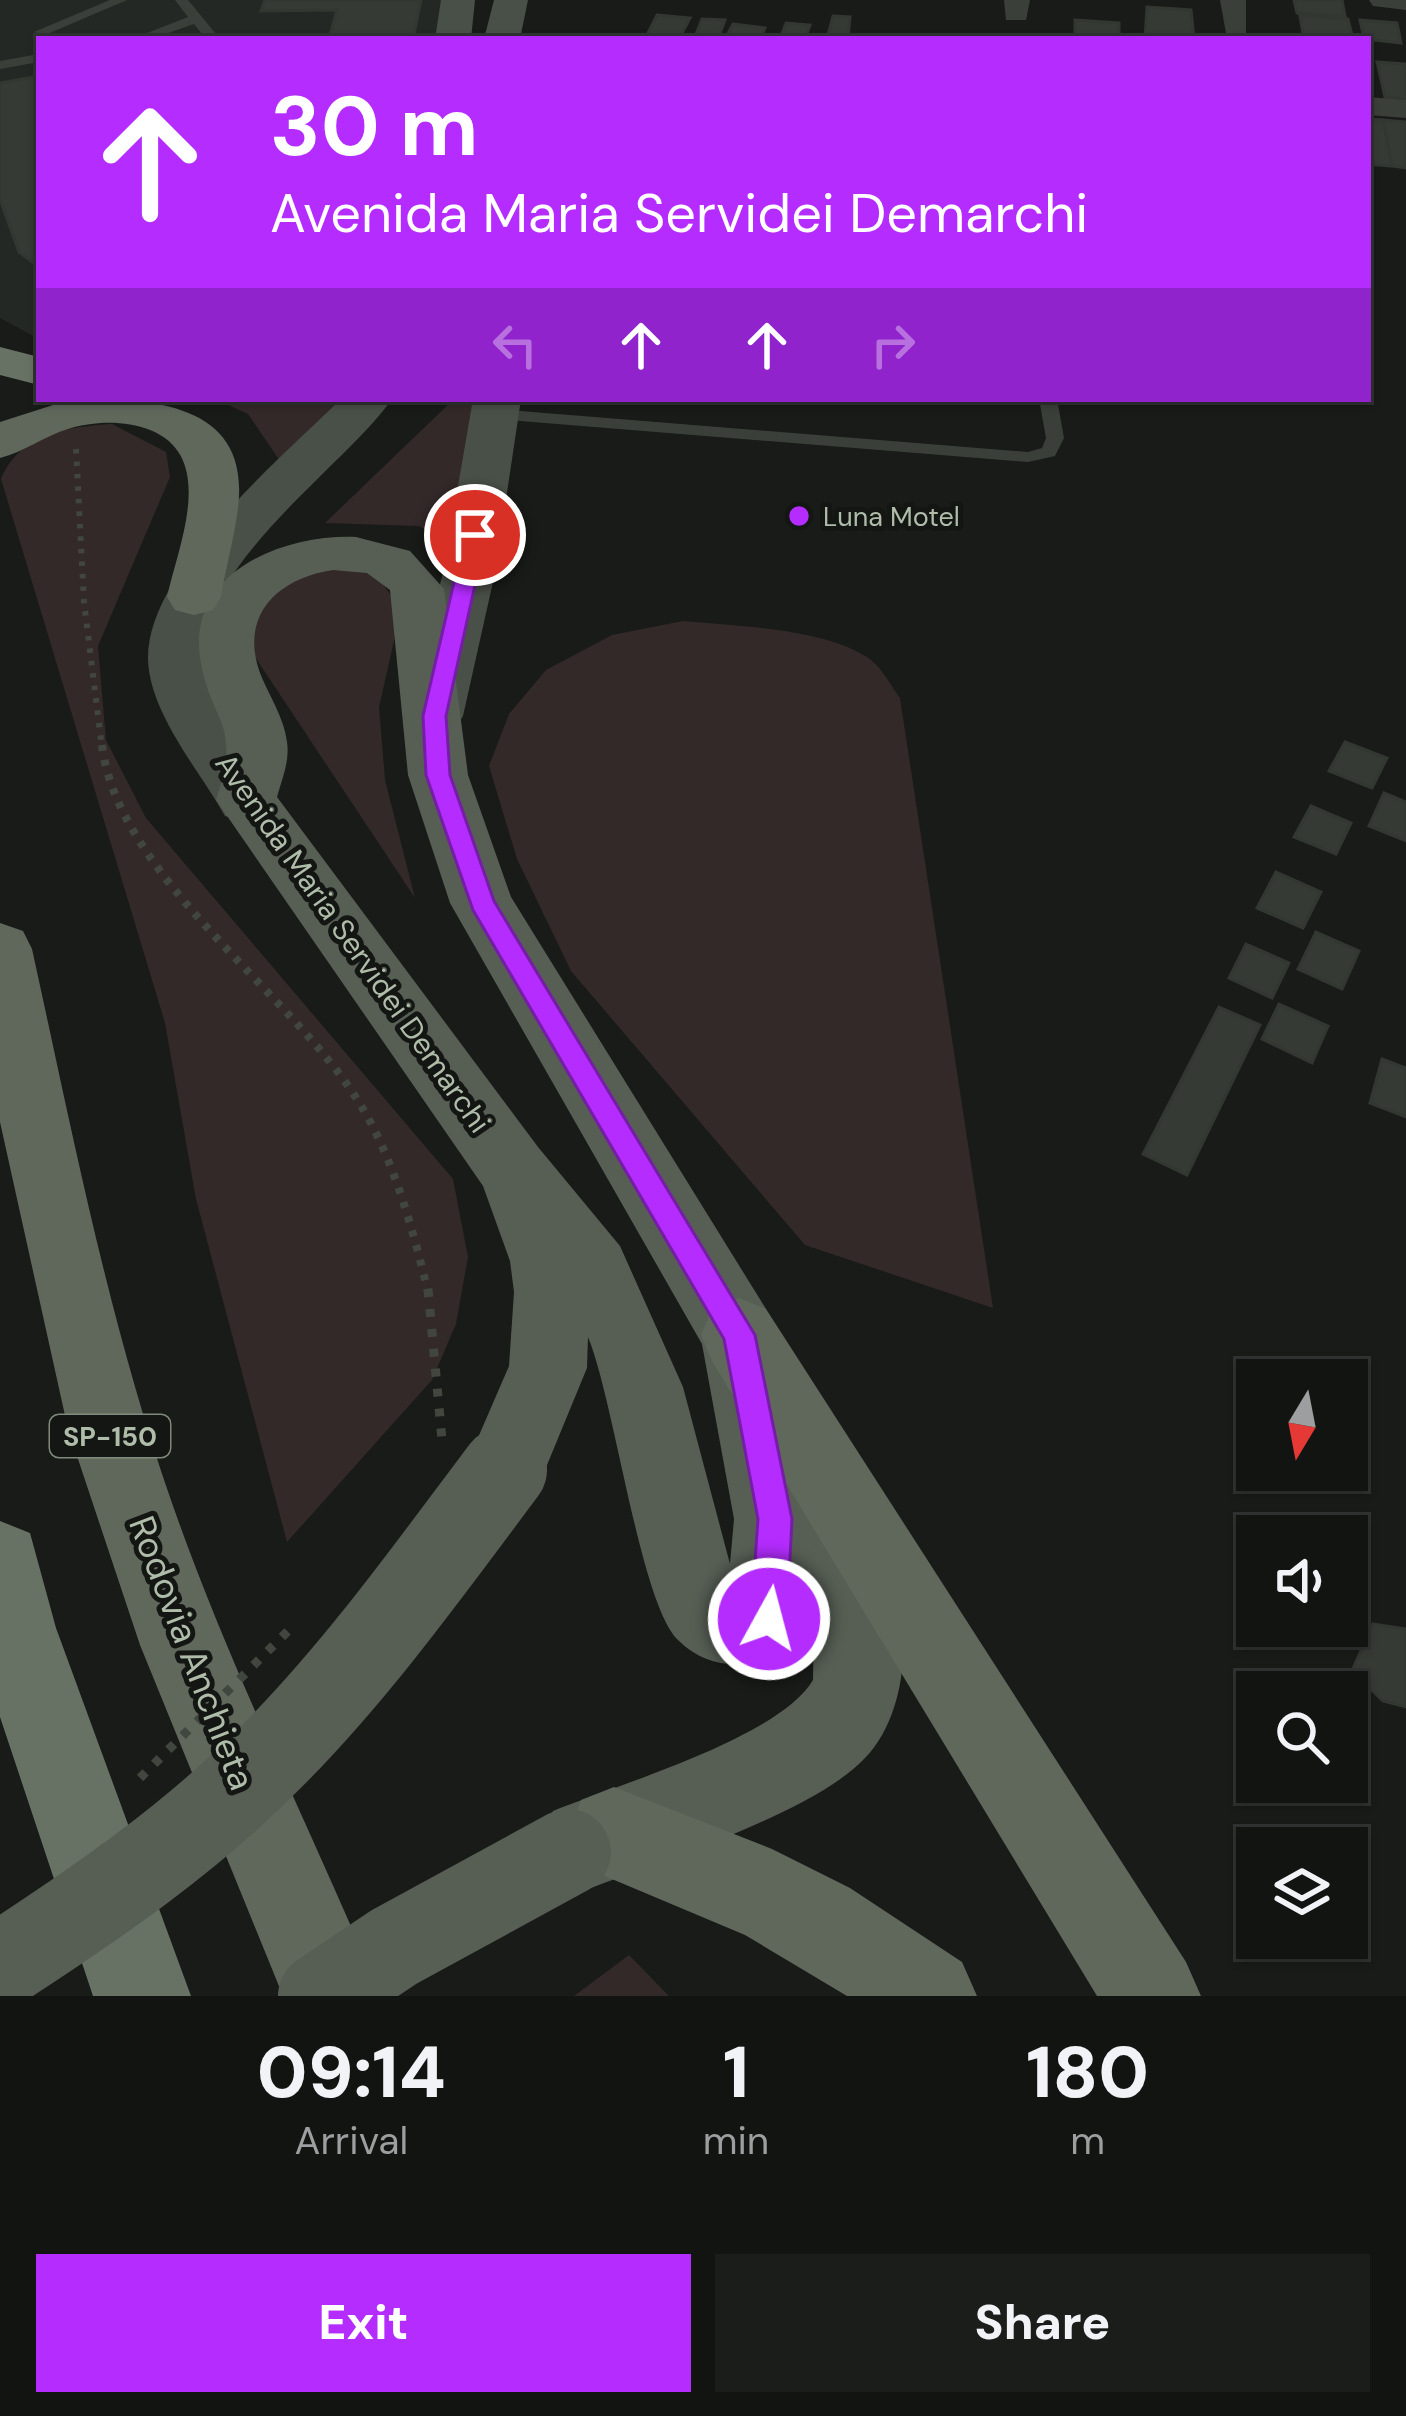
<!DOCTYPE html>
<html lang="en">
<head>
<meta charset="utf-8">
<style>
  :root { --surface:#121412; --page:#1b1d1b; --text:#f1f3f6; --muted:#9c9e9f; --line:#313332; --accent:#b42cff }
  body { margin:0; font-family:"DM Sans",sans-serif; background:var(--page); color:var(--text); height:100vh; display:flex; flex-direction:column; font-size:45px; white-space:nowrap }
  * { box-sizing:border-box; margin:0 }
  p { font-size:39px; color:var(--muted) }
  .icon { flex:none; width:66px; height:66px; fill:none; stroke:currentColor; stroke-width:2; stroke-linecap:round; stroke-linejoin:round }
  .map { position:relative; height:1996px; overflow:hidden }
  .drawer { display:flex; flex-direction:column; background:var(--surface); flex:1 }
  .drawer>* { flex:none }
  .guide { position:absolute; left:36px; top:36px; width:1335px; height:366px; border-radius:0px; box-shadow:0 3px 9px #0004,0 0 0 3px var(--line); background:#b42cff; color:#fff; overflow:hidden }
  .needle { width:78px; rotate:190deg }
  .fabs { position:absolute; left:1236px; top:1359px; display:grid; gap:24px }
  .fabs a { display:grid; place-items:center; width:132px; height:132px; border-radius:0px; background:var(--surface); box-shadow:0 3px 9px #0004,0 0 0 3px var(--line); font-size:60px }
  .pin { position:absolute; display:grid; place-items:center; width:102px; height:102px; color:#fff; margin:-51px; border:6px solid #fff; border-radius:50%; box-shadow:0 3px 12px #0007 }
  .me { position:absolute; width:132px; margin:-66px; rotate:7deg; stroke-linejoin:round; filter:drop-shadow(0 0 9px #0008) }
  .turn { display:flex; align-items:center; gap:42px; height:252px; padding:0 36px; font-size:54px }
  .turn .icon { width:156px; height:156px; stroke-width:2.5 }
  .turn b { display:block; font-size:84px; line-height:102px }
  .lanes { display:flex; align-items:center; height:114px; padding:0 36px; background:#0003; justify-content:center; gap:60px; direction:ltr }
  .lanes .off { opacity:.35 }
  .eta { display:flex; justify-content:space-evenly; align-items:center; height:204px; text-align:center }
  .eta b { font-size:72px; font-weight:800; line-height:84px }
  .button { display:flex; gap:24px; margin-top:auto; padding:24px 36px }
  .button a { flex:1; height:138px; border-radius:0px; background:var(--accent); color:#fff; font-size:48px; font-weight:800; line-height:138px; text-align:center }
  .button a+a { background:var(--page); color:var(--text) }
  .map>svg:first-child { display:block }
</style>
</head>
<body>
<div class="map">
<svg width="1406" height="1996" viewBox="0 0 1406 1996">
  <rect width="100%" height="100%" fill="#181b18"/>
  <path fill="#242824" d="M 0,0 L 447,0 L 441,39 L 39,39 L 39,339 L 0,318 Z"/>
  <path fill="#332928" d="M 215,399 L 345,399 L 280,461 L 248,414 Z
    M 454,399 L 478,399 L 456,542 L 418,526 L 325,523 Z
    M 112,424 L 166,452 L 170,477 L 98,646 L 106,740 L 146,818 L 453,1179 L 468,1257 L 456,1324 L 432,1380 L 287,1542 L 196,1199 L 165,1023 L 1,479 C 21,432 68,427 112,424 Z
    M 309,564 L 374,571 L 401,610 L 379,707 L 385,780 L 415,898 L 249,648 L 244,605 Z
    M 683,621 C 735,626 828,628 871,660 C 882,668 891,686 900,698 L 993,1308 L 805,1245 L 571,971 L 517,859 L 489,766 L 509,714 L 546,670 L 612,635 Z
    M 629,1955 L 669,1996 L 574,1996 Z"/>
  <path fill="#363a35" stroke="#323732" stroke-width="3" d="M 265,0 L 421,0 L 413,39 L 329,39 L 337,10 L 261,11 Z
    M 1294,0 L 1342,0 L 1345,16 L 1297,13 Z
    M 1147,7 L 1191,10 L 1194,39 L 1145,39 Z
    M 657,15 L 690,18 L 679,39 L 646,37 Z
    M 833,16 L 850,17 L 848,39 L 827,39 Z
    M 1300,16 L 1348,19 L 1353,39 L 1304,39 Z
    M 702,19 L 725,20 L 718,39 L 694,39 Z
    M 1075,20 L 1119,23 L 1119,39 L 1075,35 Z
    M 1360,20 L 1397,23 L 1401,43 L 1364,39 Z
    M 786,23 L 810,25 L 805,39 L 780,39 Z
    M 733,24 L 765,28 L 760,39 L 725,39 Z
    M 1377,62 L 1406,64 L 1406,99 L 1385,97 Z
    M 39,76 L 39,267 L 19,252 L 0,199 L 0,83 Z
    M 1368,119 L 1383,120 L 1392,166 L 1368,164 Z
    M 1383,120 L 1406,122 L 1406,168 L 1392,166 Z
    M 1345,742 L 1387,758 L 1372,788 L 1329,771 Z
    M 1384,793 L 1406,802 L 1406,841 L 1369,826 Z
    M 1311,806 L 1351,823 L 1336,854 L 1294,837 Z
    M 1276,872 L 1321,892 L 1303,928 L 1257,908 Z
    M 1316,932 L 1359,951 L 1342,989 L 1298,969 Z
    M 1246,944 L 1289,963 L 1272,998 L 1229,978 Z
    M 1279,1004 L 1328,1026 L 1312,1063 L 1262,1039 Z
    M 1219,1007 L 1260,1025 L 1187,1175 L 1143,1154 Z
    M 1382,1059 L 1406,1068 L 1406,1117 L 1370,1103 Z
    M 1373,1624 L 1406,1629 L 1406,1707 L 1383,1701 L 1352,1671 Z"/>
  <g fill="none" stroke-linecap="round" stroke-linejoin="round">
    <path stroke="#41473f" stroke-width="6" stroke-dasharray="4.5 8" stroke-linecap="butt" d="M 76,449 L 84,602 L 102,748"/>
    <path stroke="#41473f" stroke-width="8" stroke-dasharray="6 9" stroke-linecap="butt" d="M 102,745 C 118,877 292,993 360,1104 C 394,1159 413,1230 428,1292"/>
    <path stroke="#41473f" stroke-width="9" stroke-dasharray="8 12" stroke-linecap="butt" d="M 428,1289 L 442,1440"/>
    <path fill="#3a4039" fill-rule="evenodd" d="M 110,0 L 127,0 L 45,35 L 34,32 Z
      M 175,0 L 188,0 L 220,39 L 206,39 L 194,24 L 151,39 L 132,39 L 188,17 Z
      M 39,54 L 39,62 L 0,69 L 0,61 Z
      M 1039,399 L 1057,399 L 1064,438 L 1055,456 L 1028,462 L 495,419 L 486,414 L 495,409 L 1028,452 L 1042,448 L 1046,438 Z"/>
    <path fill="#3a4039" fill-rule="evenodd" d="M 1004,0 L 1030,0 L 1026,20 L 1006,20 Z
      M 1220,0 L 1246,0 L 1246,33 L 1226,33 Z
      M 1369,0 L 1406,0 L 1406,10 L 1373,6 Z
      M 1368,97 L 1406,100 L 1406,118 L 1368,115 Z"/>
    <path fill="#495047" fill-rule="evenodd" d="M 441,0 L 475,0 L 471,39 L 435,39 Z
      M 494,0 L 528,0 L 520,39 L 484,39 Z
      M 341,399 L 392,399 C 341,472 176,579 209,680 C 222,724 254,760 276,800 L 267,816 L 246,822 L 225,816 C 200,771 150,714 148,660 C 146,571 282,457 341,399 Z
      M 473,399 L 521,399 L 495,573 L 463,716 L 454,731 L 434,737 L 414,731 L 405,716 L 443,573 Z"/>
    <path fill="#575f55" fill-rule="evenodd" d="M 356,537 L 410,551 L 444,589 L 468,775 L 511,897 L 766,1309 C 782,1346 782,1403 798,1432 C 827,1486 872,1533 895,1595 C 912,1644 903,1719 865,1758 C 814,1813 658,1862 586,1890 L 553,1877 L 540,1844 L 553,1811 C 617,1785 780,1737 813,1680 L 814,1610 L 812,1604 L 799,1649 C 758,1666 714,1676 678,1640 C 640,1603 615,1403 588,1337 L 587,1368 L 533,1499 L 504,1510 L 475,1499 L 464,1470 L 509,1366 L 514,1292 L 510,1261 L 483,1186 L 216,800 C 243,720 210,725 200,657 C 188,570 286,534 356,537 ZM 333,570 L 367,573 L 390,590 L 408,775 L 450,903 L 702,1344 L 734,1519 L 730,1564 L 683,1387 L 620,1246 L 538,1147 L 277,797 C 282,779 290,761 287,742 C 284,717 269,696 260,673 C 239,615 278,578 333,570 Z"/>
    <path fill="#60685c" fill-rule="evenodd" d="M 72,399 C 140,399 244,398 239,496 C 237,530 226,564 221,597 L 213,610 L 194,615 L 175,610 L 167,597 C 178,546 218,457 150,430 C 125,420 93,421 68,429 C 44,436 24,452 0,458 L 0,422 Z
      M 0,923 L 23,931 L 32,949 C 73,1135 109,1323 172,1503 C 231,1672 312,1831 381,1996 L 283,1996 L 140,1645 L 68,1429 L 0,1122 Z
      M 739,1298 L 766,1309 L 1186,1962 L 1201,1996 L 1097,1996 L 712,1361 L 701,1335 L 712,1309 Z
      M 614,1787 L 772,1849 L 850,1888 L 962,1962 L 977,1996 L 847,1996 L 745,1935 L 581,1866 L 568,1833 L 581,1800 Z"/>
    <path fill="#687264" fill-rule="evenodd" d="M 0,347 L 39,357 L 39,385 L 0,375 Z
      M 0,1521 L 30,1533 L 56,1628 L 191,1996 L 93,1996 L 0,1717 Z"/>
    <path stroke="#41473f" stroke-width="9" stroke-dasharray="8 12" stroke-linecap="butt" d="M 140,1778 L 291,1628"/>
    <path stroke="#575f55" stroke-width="86" d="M 0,1966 C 97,1903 193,1837 274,1754 C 360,1667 431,1567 504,1470
      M 321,1996 L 394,1947 L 568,1852"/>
  </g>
  <path fill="#b42cff" stroke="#751da6" stroke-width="3" d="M 475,528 L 486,535 L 446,716 L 450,775 L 494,901 L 755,1335 L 792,1519 L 787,1619 L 781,1632 L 769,1637 L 756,1632 L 751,1619 L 758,1519 L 724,1339 L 473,910 L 426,775 L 423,716 L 465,535 Z"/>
  <circle fill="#b42cff" stroke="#131613" stroke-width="4.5" cx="799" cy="516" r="12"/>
  <g text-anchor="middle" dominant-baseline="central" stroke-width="10" stroke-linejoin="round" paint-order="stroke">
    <g font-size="27" fill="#afbca9" stroke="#131613" text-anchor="start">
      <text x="823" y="516">Luna Motel</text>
    </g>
    <rect fill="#131613" stroke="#808a7c" stroke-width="3" x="50" y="1415" width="120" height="42" rx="9"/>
    <g font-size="27" font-weight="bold" fill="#afbca9">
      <text x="110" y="1436">SP-150</text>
    </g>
    <g font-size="30" fill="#afbca9" stroke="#131613">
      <text transform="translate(353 943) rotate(55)">Avenida Maria Servidei Demarchi</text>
    </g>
    <g font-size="36" fill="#afbca9" stroke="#131613">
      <text transform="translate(192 1653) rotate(69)">Rodovia Anchieta</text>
    </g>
  </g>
</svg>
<div class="fabs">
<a><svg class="needle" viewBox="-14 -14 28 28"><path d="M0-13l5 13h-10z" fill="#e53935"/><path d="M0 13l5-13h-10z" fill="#9c9e9f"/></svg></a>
<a><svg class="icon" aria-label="sound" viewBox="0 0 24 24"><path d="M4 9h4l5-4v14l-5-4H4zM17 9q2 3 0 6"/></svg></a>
<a><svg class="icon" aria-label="search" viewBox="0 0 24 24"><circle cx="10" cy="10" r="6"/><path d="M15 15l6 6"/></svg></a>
<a><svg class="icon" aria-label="layers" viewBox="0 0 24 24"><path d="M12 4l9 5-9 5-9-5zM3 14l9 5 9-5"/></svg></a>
</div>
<div class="pin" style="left:475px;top:535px;background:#d93025"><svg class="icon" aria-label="arrive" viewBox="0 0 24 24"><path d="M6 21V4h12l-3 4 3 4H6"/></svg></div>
<svg class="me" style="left:769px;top:1619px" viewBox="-20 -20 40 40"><circle r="17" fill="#b42cff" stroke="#fff" stroke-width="3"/><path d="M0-11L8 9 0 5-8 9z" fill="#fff"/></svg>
<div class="guide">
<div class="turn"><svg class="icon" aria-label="ahead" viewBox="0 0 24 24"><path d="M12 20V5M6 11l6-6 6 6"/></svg><div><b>30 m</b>Avenida Maria Servidei Demarchi</div></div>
<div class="lanes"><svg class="icon off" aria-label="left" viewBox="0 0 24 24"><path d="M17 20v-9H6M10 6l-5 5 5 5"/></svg><svg class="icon" aria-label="ahead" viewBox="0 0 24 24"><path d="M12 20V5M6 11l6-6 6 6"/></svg><svg class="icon" aria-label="ahead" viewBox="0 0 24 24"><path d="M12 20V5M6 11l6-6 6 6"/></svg><svg class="icon off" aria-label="right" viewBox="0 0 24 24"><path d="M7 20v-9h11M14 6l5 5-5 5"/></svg></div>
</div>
</div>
<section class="drawer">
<div class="eta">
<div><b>09:14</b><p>Arrival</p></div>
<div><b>1</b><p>min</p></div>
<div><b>180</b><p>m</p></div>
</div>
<div class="button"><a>Exit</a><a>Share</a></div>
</section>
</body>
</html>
